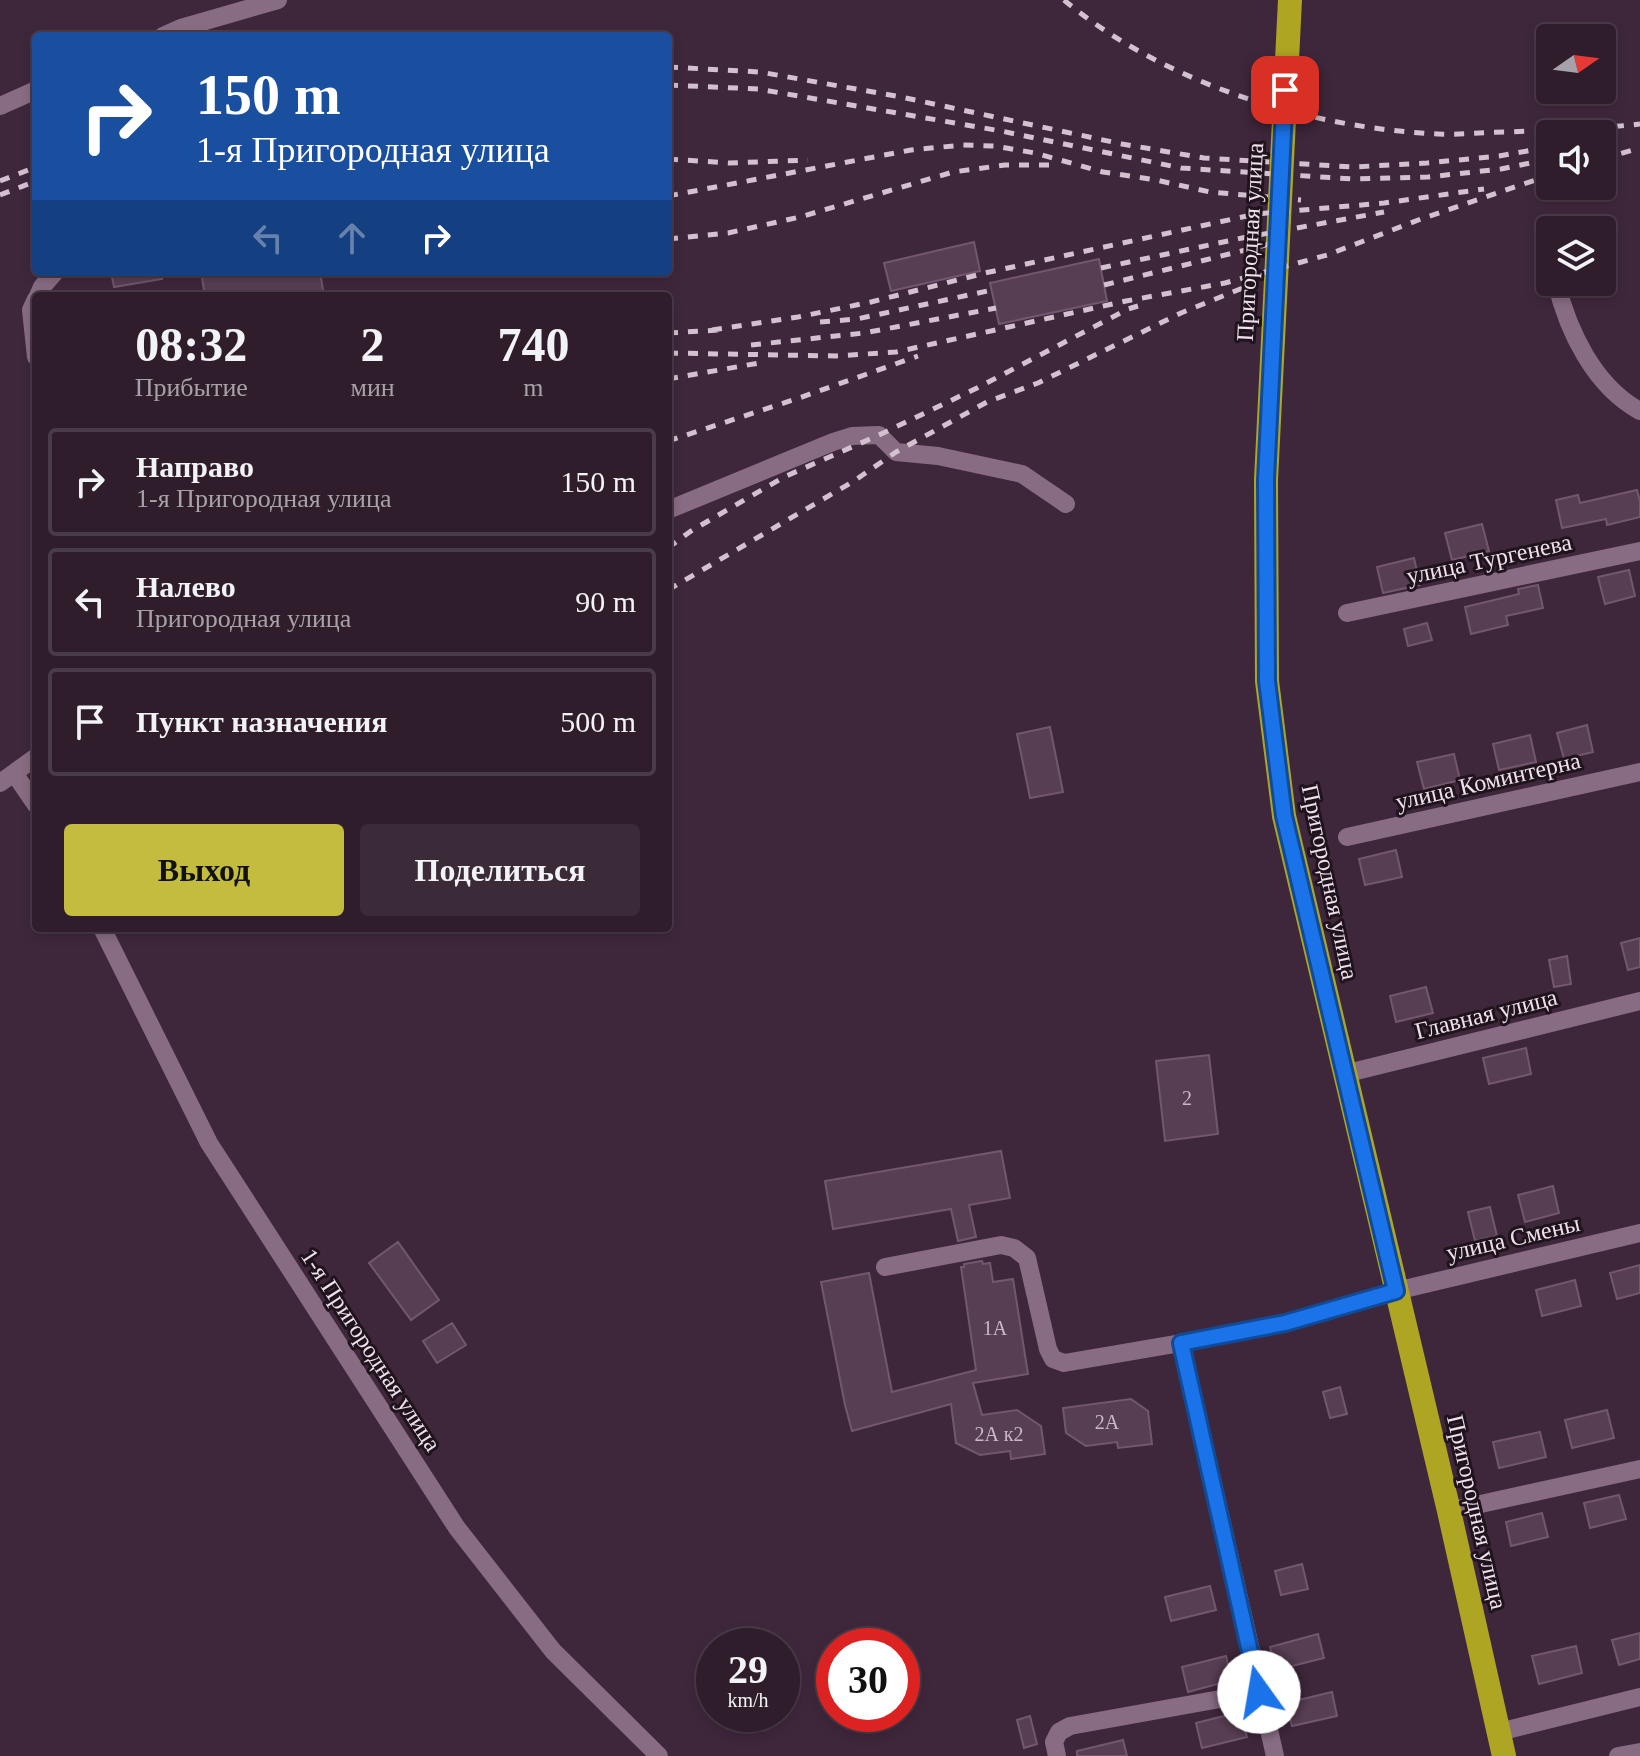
<!DOCTYPE html>
<html lang="ru">
<head>
<meta charset="utf-8">
<style>
  :root { --surface:#2f1d2c; --page:#3b2a38; --text:#f1f3f6; --muted:#a7a2a9; --line:#4a3b48; --accent:#c4bc3e }
  body { margin:0; font-family:Georgia,serif; background:var(--page); color:var(--text); height:100vh; display:flex; flex-direction:column; font-size:30px; white-space:nowrap }
  * { box-sizing:border-box; margin:0 }
  p { font-size:26px; color:var(--muted) }
  .icon { flex:none; width:44px; height:44px; fill:none; stroke:currentColor; stroke-width:2; stroke-linecap:round; stroke-linejoin:round }
  .map { position:relative; flex:1; overflow:hidden }
  .drawer { position:absolute; left:32px; top:292px; width:640px; height:640px; display:flex; flex-direction:column; background:var(--surface); border-radius:8px; box-shadow:0 4px 12px #0003,0 0 0 2px var(--line) }
  .drawer>* { flex:none }
  .top-card { position:absolute; left:32px; top:32px; width:640px; height:244px; border-radius:8px; box-shadow:0 4px 12px #0003,0 0 0 2px var(--line); background:#1a4fa0; color:#fff; overflow:hidden }
  .needle { width:52px; rotate:76deg }
  .tools { position:absolute; left:1536px; top:24px; display:grid; gap:16px }
  .tools a { display:grid; place-items:center; width:80px; height:80px; border-radius:8px; background:var(--surface); box-shadow:0 4px 12px #0003,0 0 0 2px var(--line); font-size:40px }
  .speed { position:absolute; left:696px; top:1628px; display:flex; gap:16px; font-size:40px; font-weight:700; text-align:center }
  .speed>* { display:grid; place-content:center; width:104px; height:104px; border-radius:50%; background:var(--surface); box-shadow:0 4px 12px #0003,0 0 0 2px var(--line); line-height:1 }
  .speed small { font-size:20px; font-weight:400 }
  .speed .limit { border:12px solid #d22; background:#fff; color:#111 }
  .pin { position:absolute; display:grid; place-items:center; width:68px; height:68px; color:#fff; margin:-34px; border-radius:16px; box-shadow:0 4px 12px #0006 }
  .me { position:absolute; width:88px; margin:-44px; rotate:347deg; stroke-linejoin:round; filter:drop-shadow(0 0 6px #0008) }
  .turn { display:flex; align-items:center; gap:28px; height:168px; padding:0 32px; font-size:36px }
  .turn .icon { width:104px; height:104px; stroke-width:2.5 }
  .turn b { display:block; font-size:56px; line-height:68px }
  .lanes { display:flex; align-items:center; height:76px; padding:0 32px; background:#0003; justify-content:center; gap:40px; direction:ltr }
  .lanes .off { opacity:.35 }
  .eta { display:flex; justify-content:space-evenly; align-items:center; height:136px; text-align:center }
  .eta b { font-size:48px; font-weight:700; line-height:56px }
  .action { display:flex; gap:16px; margin-top:auto; padding:16px 32px }
  .action a { flex:1; height:92px; border-radius:8px; background:var(--accent); color:#111; font-size:32px; font-weight:700; line-height:92px; text-align:center }
  .action a+a { background:var(--page); color:var(--text) }
  ul { padding:0; list-style:none }
  li { display:flex; align-items:center; gap:24px; height:108px; margin:0 16px 12px; padding:0 16px; border:4px solid var(--line); border-radius:8px }
  li div { flex:1 }
  li b { display:block; font-size:30px }
  li em { font-style:normal }
  .map>svg:first-child { display:block }
</style>
</head>
<body>
<div class="map">
<svg width="1640" height="1756" viewBox="0 0 1640 1756">
  <rect width="100%" height="100%" fill="#3f273b"/>
  <path fill="#583e53" stroke="#72576d" stroke-width="2" d="M 974,242 L 980,271 L 891,291 L 884,263 Z
    M 1099,259 L 1107,301 L 999,324 L 990,283 Z
    M 111,272 L 161,272 L 162,279 L 114,287 Z
    M 201,272 L 320,272 L 324,296 L 205,296 Z
    M 1637,490 L 1640,501 L 1640,517 L 1607,525 L 1606,519 L 1562,528 L 1556,500 L 1578,495 L 1580,503 Z
    M 1482,524 L 1489,551 L 1452,560 L 1445,533 Z
    M 1414,558 L 1420,585 L 1383,593 L 1377,567 Z
    M 1629,570 L 1635,596 L 1605,604 L 1598,577 Z
    M 1538,585 L 1543,608 L 1506,616 L 1508,625 L 1471,634 L 1465,607 L 1519,594 L 1518,589 Z
    M 1427,623 L 1432,640 L 1408,646 L 1404,629 Z
    M 1587,725 L 1593,752 L 1564,759 L 1557,733 Z
    M 1050,727 L 1063,792 L 1030,798 L 1017,734 Z
    M 1530,735 L 1536,762 L 1499,770 L 1493,744 Z
    M 1454,754 L 1460,780 L 1424,789 L 1417,762 Z
    M 1396,850 L 1402,877 L 1365,885 L 1359,859 Z
    M 1640,938 L 1640,967 L 1628,970 L 1621,943 Z
    M 1567,956 L 1571,984 L 1554,987 L 1549,960 Z
    M 1426,987 L 1433,1013 L 1396,1022 L 1390,996 Z
    M 1526,1048 L 1531,1074 L 1489,1084 L 1483,1058 Z
    M 1209,1055 L 1218,1134 L 1165,1141 L 1156,1061 Z
    M 1001,1151 L 1010,1198 L 969,1205 L 976,1237 L 958,1241 L 951,1209 L 833,1229 L 825,1181 Z
    M 1553,1186 L 1559,1213 L 1525,1222 L 1518,1195 Z
    M 1490,1207 L 1497,1236 L 1475,1241 L 1468,1212 Z
    M 398,1242 L 439,1300 L 411,1320 L 369,1263 Z
    M 982,1261 L 983,1264 L 990,1263 L 993,1282 L 1013,1279 L 1028,1374 L 973,1383 L 982,1415 L 1017,1410 L 1041,1426 L 1045,1454 L 1011,1459 L 1010,1451 L 980,1455 L 956,1443 L 951,1404 L 852,1431 L 845,1405 L 821,1282 L 869,1273 L 892,1392 L 976,1370 L 961,1267 L 964,1267 L 964,1264 Z
    M 1640,1265 L 1640,1293 L 1617,1299 L 1610,1273 Z
    M 1575,1280 L 1581,1306 L 1542,1316 L 1536,1290 Z
    M 452,1323 L 466,1345 L 437,1363 L 423,1341 Z
    M 1340,1387 L 1347,1414 L 1330,1418 L 1323,1392 Z
    M 1131,1399 L 1148,1411 L 1152,1444 L 1118,1448 L 1117,1442 L 1086,1446 L 1066,1433 L 1063,1408 Z
    M 1607,1410 L 1614,1438 L 1572,1448 L 1565,1420 Z
    M 1540,1432 L 1546,1457 L 1499,1468 L 1493,1442 Z
    M 1619,1495 L 1626,1519 L 1590,1528 L 1584,1503 Z
    M 1542,1513 L 1548,1537 L 1511,1546 L 1506,1522 Z
    M 1302,1564 L 1308,1589 L 1281,1595 L 1275,1571 Z
    M 1210,1586 L 1216,1610 L 1171,1621 L 1165,1597 Z
    M 1640,1633 L 1640,1659 L 1619,1665 L 1612,1640 Z
    M 1318,1634 L 1324,1658 L 1276,1670 L 1270,1647 Z
    M 1576,1646 L 1582,1673 L 1539,1684 L 1532,1656 Z
    M 1226,1656 L 1232,1680 L 1188,1692 L 1182,1667 Z
    M 1332,1692 L 1337,1716 L 1292,1726 L 1286,1703 Z
    M 1240,1712 L 1247,1737 L 1202,1748 L 1196,1723 Z
    M 1030,1716 L 1037,1744 L 1024,1748 L 1017,1720 Z
    M 1123,1740 L 1127,1756 L 1077,1756 L 1077,1751 Z"/>
  <g fill="none" stroke-linecap="round" stroke-linejoin="round">
    <path stroke="#886c83" stroke-width="18" d="M 163,36 L 181,28 L 278,0
      M 0,106 L 36,90
      M 1556,282 C 1568,331 1594,386 1640,411
      M 38,296 L 42,287 L 55,272
      M 36,299 L 31,310 L 36,357
      M 668,510 L 833,442 L 852,436 L 879,435 L 896,452 L 938,456 L 1022,474 L 1066,504
      M 1347,613 L 1640,551
      M 14,773 L 36,805
      M 0,783 L 36,757
      M 1347,837 L 1640,772
      M 102,928 L 209,1143 L 457,1528 L 553,1651 L 659,1756
      M 1344,1074 L 1640,1001
      M 885,1267 L 1001,1245 L 1014,1248 L 1027,1258 L 1048,1349 L 1053,1359 L 1064,1363 L 1181,1343
      M 1449,1511 L 1640,1469
      M 1499,1732 L 1640,1697
      M 1057,1756 L 1054,1742 L 1059,1732 L 1070,1726 L 1259,1692
      M 1275,1756 L 1181,1343 L 1285,1323 L 1396,1291 L 1640,1233
      M 1618,1756 L 1640,1752"/>
    <path stroke="#aea623" stroke-width="24" d="M 1290,0 L 1266,480 L 1267,681 L 1284,816 L 1449,1511 L 1504,1756"/>
    <path stroke="#d3c1cf" stroke-width="5" stroke-dasharray="10 10" stroke-linecap="butt" d="M 1064,0 C 1165,84 1309,128 1438,134 C 1461,135 1483,132 1506,132 C 1551,130 1595,129 1640,124
      M 668,67 L 760,72 L 901,97 L 1122,144 L 1204,158 L 1353,167 L 1427,163 L 1499,156 L 1550,147
      M 668,85 L 758,89 L 1001,131 L 1181,168 L 1353,179 L 1428,177 L 1501,169 L 1550,159
      M 668,159 L 729,163 L 808,160
      M 1602,159 L 1640,148
      M 0,181 L 36,167
      M 0,195 L 36,181
      M 668,196 L 911,150 L 963,145 L 995,146 L 1035,153 L 1103,172 L 1156,180 L 1210,192 L 1301,200
      M 668,239 L 728,233 L 800,217 L 953,172 L 1005,165 L 1052,165
      M 1101,268 L 1242,238 L 1384,212
      M 1104,285 L 1286,240
      M 820,322 L 857,319 L 992,290
      M 712,330 L 798,317 L 871,302 L 985,273 L 1256,214 L 1384,203 L 1484,189
      M 668,333 L 720,330
      M 751,345 L 864,333 L 996,308
      M 668,353 L 836,356 L 896,352 L 1126,301 L 1225,283 L 1327,255 L 1421,219 L 1550,175
      M 668,379 L 759,363
      M 668,441 L 799,398 L 918,356
      M 668,548 L 691,531 L 784,477 L 879,435 L 977,388 L 1128,309 L 1138,306
      M 668,590 L 854,481 L 896,452 L 987,402 L 1038,383 L 1181,313 L 1245,287"/>
  </g>
  <g fill="none" stroke-linecap="round" stroke-linejoin="round">
    <g stroke="#114b97" stroke-width="20">
      <path id="route" d="M 1259,1692 L 1181,1343 L 1285,1323 L 1396,1291 L 1284,816 L 1267,681 L 1266,480 L 1285,90"/>
    </g>
    <use href="#route" stroke="#1a73e8" stroke-width="14"/>
  </g>
  <g text-anchor="middle" dominant-baseline="central" stroke-width="6" stroke-linejoin="round" paint-order="stroke">
    <g font-size="20" fill="#cab8c6">
      <text x="1187" y="1098">2</text>
      <text x="995" y="1328">1А</text>
      <text x="1107" y="1422">2А</text>
      <text x="999" y="1434">2А к2</text>
    </g>
    <g font-size="24" fill="#f0e0ed" stroke="#1f141d">
      <text transform="translate(1250 242) rotate(-87)">Пригородная улица</text>
      <text transform="translate(1489 559) rotate(-12)">улица Тургенева</text>
      <text transform="translate(1488 781) rotate(-13)">улица Коминтерна</text>
      <text transform="translate(1330 882) rotate(78)">Пригородная улица</text>
      <text transform="translate(1486 1014) rotate(-14)">Главная улица</text>
      <text transform="translate(1513 1238) rotate(-13)">улица Смены</text>
      <text transform="translate(371 1350) rotate(57)">1-я Пригородная улица</text>
      <text transform="translate(1477 1512) rotate(77)">Пригородная улица</text>
    </g>
  </g>
</svg>
<div class="tools">
<a><svg class="needle" viewBox="-14 -14 28 28"><path d="M0-13l5 13h-10z" fill="#e53935"/><path d="M0 13l5-13h-10z" fill="#a7a2a9"/></svg></a>
<a><svg class="icon" aria-label="sound" viewBox="0 0 24 24"><path d="M4 9h4l5-4v14l-5-4H4zM17 9q2 3 0 6"/></svg></a>
<a><svg class="icon" aria-label="layers" viewBox="0 0 24 24"><path d="M12 4l9 5-9 5-9-5zM3 14l9 5 9-5"/></svg></a>
</div>
<div class="speed"><div>29<small>km/h</small></div><div class="limit">30</div></div>
<div class="pin" style="left:1285px;top:90px;background:#d93025"><svg class="icon" aria-label="arrive" viewBox="0 0 24 24"><path d="M6 21V4h12l-3 4 3 4H6"/></svg></div>
<svg class="me" style="left:1259px;top:1692px" viewBox="-20 -20 40 40"><circle r="19" fill="#fff"/><path d="M0-13L10 11 0 6-10 11z" fill="#1a73e8"/></svg>
<div class="top-card">
<div class="turn"><svg class="icon" aria-label="right" viewBox="0 0 24 24"><path d="M7 20v-9h11M14 6l5 5-5 5"/></svg><div><b>150 m</b>1-я Пригородная улица</div></div>
<div class="lanes"><svg class="icon off" aria-label="left" viewBox="0 0 24 24"><path d="M17 20v-9H6M10 6l-5 5 5 5"/></svg><svg class="icon off" aria-label="ahead" viewBox="0 0 24 24"><path d="M12 20V5M6 11l6-6 6 6"/></svg><svg class="icon" aria-label="right" viewBox="0 0 24 24"><path d="M7 20v-9h11M14 6l5 5-5 5"/></svg></div>
</div>
<section class="drawer">
<div class="eta">
<div><b>08:32</b><p>Прибытие</p></div>
<div><b>2</b><p>мин</p></div>
<div><b>740</b><p>m</p></div>
</div>
<ul>
<li><svg class="icon" aria-label="right" viewBox="0 0 24 24"><path d="M7 20v-9h11M14 6l5 5-5 5"/></svg><div><b>Направо</b><p>1-я Пригородная улица</p></div><em>150 m</em></li>
<li><svg class="icon" aria-label="left" viewBox="0 0 24 24"><path d="M17 20v-9H6M10 6l-5 5 5 5"/></svg><div><b>Налево</b><p>Пригородная улица</p></div><em>90 m</em></li>
<li><svg class="icon" aria-label="arrive" viewBox="0 0 24 24"><path d="M6 21V4h12l-3 4 3 4H6"/></svg><div><b>Пункт назначения</b></div><em>500 m</em></li>
</ul>
<div class="action"><a>Выход</a><a>Поделиться</a></div>
</section>
</div>
</body>
</html>
